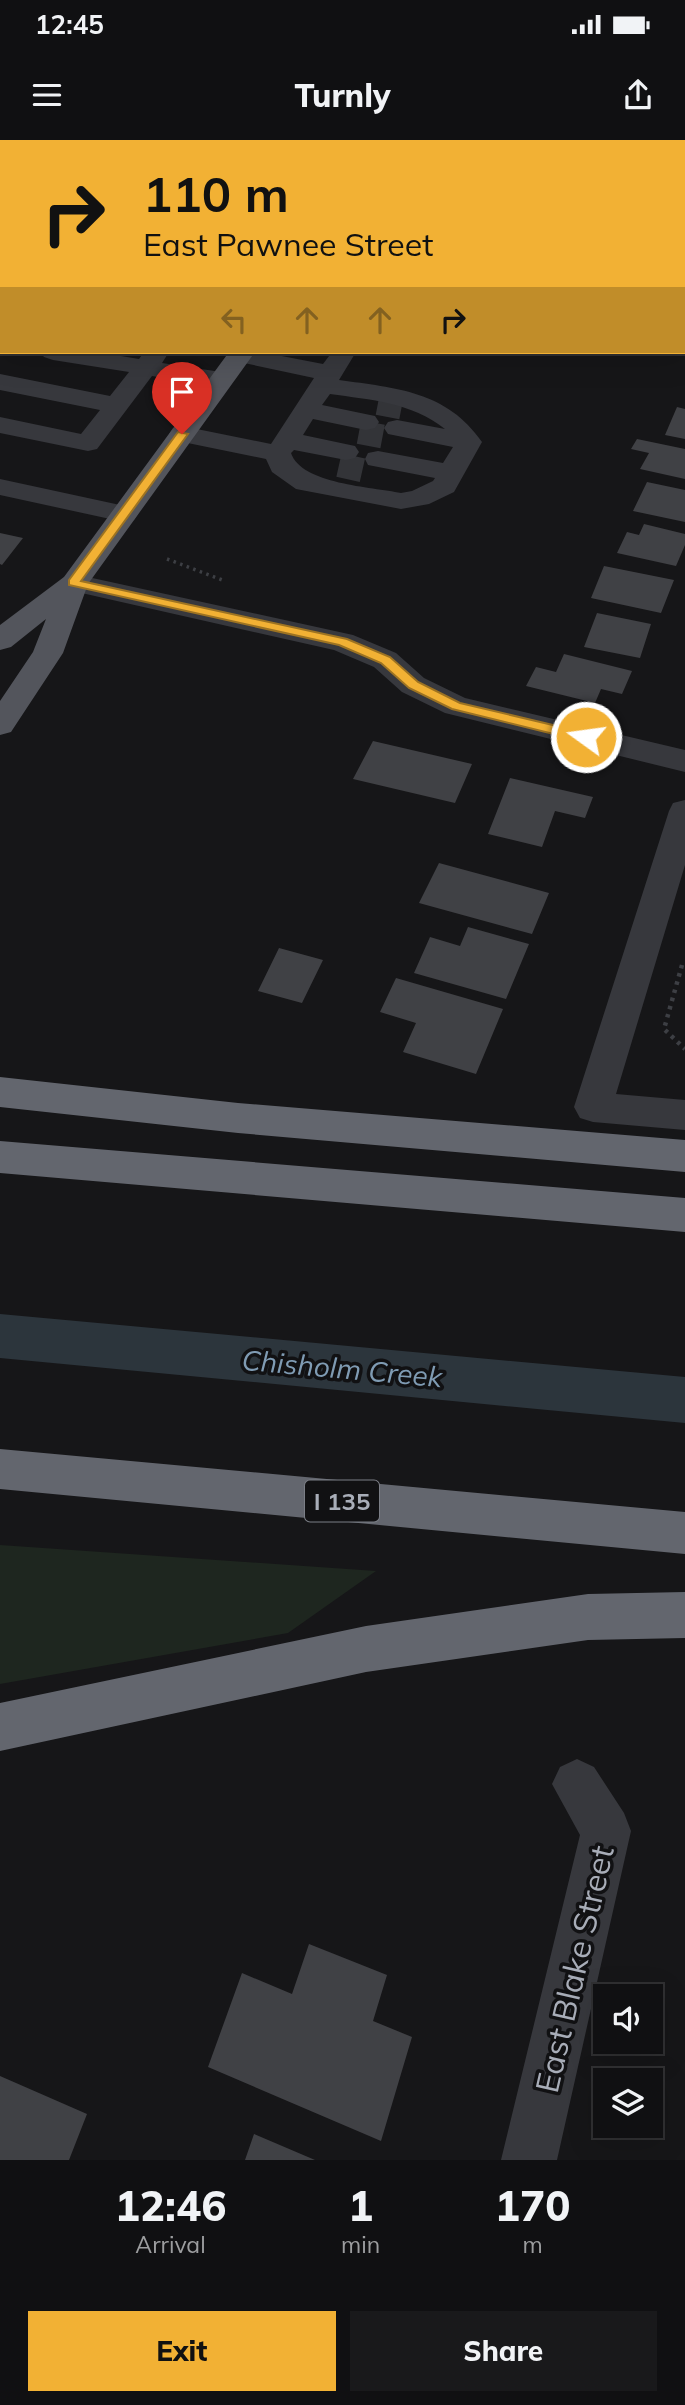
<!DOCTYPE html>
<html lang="en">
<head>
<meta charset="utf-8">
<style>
  :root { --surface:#101012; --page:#19191b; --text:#f1f3f6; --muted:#9c9d9f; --line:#303032; --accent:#f2b134 }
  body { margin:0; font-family:Mulish,sans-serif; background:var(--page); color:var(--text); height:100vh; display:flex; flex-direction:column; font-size:26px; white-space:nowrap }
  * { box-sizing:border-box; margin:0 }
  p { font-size:23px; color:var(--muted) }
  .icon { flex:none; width:38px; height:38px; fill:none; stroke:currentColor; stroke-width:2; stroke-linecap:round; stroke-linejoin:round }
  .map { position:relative; height:2020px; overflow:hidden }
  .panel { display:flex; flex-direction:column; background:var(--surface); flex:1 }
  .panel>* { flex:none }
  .banner { position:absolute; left:0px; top:0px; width:686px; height:214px; box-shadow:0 7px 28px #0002,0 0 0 2px var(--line); background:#f2b134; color:#111; overflow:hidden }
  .controls { position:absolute; left:593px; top:1844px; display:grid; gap:14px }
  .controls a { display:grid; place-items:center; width:70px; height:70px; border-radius:0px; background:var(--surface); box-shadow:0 7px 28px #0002,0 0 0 2px var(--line); font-size:35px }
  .pin { position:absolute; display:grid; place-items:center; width:60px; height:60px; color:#fff; margin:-72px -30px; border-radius:50% 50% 50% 0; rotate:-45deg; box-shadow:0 0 7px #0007 }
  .pin .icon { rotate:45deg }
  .me { position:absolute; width:77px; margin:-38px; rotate:284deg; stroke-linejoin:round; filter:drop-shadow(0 0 5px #0008) }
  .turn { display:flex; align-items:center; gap:24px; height:147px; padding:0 28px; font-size:32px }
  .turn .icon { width:91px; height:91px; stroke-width:2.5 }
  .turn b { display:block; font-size:49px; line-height:60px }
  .lanes { display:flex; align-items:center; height:66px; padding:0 28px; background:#0003; justify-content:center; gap:35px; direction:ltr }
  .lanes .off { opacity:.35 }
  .eta { display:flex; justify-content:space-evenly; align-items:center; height:119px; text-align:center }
  .eta b { font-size:42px; font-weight:800; line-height:49px }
  .primary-button { display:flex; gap:14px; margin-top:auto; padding:14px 28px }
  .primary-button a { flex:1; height:80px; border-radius:0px; background:var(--accent); color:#111; font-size:28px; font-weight:800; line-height:80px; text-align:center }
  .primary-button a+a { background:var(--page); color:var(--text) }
  .status { display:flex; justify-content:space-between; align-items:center; height:49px; padding:0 35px; background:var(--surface); direction:ltr }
  .status svg { height:19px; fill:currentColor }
  header { display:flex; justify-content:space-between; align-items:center; height:91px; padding:0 28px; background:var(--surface); font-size:32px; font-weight:800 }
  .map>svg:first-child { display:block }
</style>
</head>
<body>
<div class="status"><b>12:45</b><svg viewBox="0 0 49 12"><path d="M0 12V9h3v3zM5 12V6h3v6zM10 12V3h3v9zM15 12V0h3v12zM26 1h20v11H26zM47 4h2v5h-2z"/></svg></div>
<header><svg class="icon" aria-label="menu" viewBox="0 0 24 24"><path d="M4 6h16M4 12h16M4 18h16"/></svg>Turnly<svg class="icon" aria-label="share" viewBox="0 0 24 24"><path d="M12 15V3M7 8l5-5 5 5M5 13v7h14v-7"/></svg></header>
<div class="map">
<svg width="685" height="2020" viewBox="0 0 685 2020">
  <rect width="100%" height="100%" fill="#161618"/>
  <path fill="#1e261f" d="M 0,1405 L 376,1431 L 288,1493 L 0,1544 Z"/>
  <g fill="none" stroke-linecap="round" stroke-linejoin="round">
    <path fill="#2c353c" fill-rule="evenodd" d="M 0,1174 L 685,1237 L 685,1283 L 0,1218 Z"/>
  </g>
  <path fill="#404145" d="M 677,267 L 685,269 L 685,299 L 665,295 Z
    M 637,299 L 685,309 L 685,339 L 640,329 L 649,313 L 631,309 Z
    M 647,342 L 685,350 L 685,382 L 633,371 Z
    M 644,384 L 685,394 L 685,405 L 676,426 L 617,413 L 627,392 L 639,395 Z
    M 0,393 L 23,398 L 2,425 L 0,424 Z
    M 604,426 L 674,440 L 661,473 L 591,458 Z
    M 597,473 L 651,484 L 640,518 L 584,507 Z
    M 564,514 L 632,531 L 622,554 L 601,549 L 595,563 L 526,546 L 536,527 L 556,532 Z
    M 373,601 L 472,624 L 455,663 L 353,639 Z
    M 510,638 L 593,657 L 585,678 L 555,671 L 542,707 L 488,694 Z
    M 439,723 L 549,753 L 532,794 L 419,763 Z
    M 468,787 L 529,804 L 506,859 L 414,833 L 430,797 L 460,806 Z
    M 279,808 L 323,820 L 302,863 L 258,851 Z
    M 396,838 L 503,869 L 476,934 L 403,912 L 416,883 L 380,872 Z
    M 309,1804 L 387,1835 L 373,1881 L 412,1897 L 381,2001 L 208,1927 L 242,1833 L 292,1854 Z
    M 0,1936 L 87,1974 L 69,2020 L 0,2020 Z
    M 254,1994 L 315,2020 L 245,2020 Z"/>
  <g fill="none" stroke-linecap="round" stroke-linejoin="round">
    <path stroke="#333438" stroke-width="24" stroke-dasharray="24 12" stroke-linecap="butt" d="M 378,263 L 409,269
      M 359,292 L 391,298
      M 339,325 L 370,332"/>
    <path stroke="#3d3f44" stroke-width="3.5" stroke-dasharray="2.5 4.5" stroke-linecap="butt" d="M 167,419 L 225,441"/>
    <path stroke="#3d3f44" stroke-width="4.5" stroke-dasharray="3.5 5" stroke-linecap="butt" d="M 682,825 L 664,889 L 685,909"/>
    <path fill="#37383d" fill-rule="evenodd" d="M 64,0 L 86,0 L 63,2 Z
      M 165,0 L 195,0 L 197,2 L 166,2 Z
      M 204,0 L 226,0 L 227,2 L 205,2 Z
      M 279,0 L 301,0 L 278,2 Z
      M 2,79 L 2,94 L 0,95 L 0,80 Z
      M 0,112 L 2,112 L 2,126 L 0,126 Z
      M 0,153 L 2,153 L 2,167 L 0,167 Z
      M 0,195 L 2,195 L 2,209 L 0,209 Z
      M 40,212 L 97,212 L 139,219 L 144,212 L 169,212 L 162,223 L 221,232 L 230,235 L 234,240 L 230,245 L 221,248 L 152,236 L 97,309 L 88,311 L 0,293 L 0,277 L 81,294 L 100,270 L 0,250 L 0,234 L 110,256 L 129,232 L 53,220 L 44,217 Z
      M 229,212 L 261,212 L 323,224 L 332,212 L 356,212 L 339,240 C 396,248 447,251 482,302 L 454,352 L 429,364 L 401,369 L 296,349 L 272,332 L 266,319 L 173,300 L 169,294 L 173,288 L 182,286 L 271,304 L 314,238 L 230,220 L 226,215 ZM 330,254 C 371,260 411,262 445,289 L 397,280 L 388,282 L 384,288 L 388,294 L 453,307 L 443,323 L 378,311 L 368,313 L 365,319 L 368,325 L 435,338 L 433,341 L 412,351 L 401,353 C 372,347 301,344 291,313 L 294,310 L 346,320 L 355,318 L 359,312 L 355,306 L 303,295 L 313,279 L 366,290 L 375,288 L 379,282 L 375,276 L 322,265 Z
      M 0,339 L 134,368 L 138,374 L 134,380 L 124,382 L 0,355 Z
      M 74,434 L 353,495 L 396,513 L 424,538 L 465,558 L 685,610 L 685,632 L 445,573 L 402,552 L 374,527 L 334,510 L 64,449 L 59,443 L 64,437 Z
      M 685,660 L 685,725 L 616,954 L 685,960 L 685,990 L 593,982 L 580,978 L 574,967 L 669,671 L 673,663 Z
      M 577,1619 L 594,1627 L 624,1673 L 631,1691 L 557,2020 L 501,2020 L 580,1695 L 552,1644 L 560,1627 Z"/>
    <path fill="#53555c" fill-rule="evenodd" d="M 386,0 L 408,0 L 384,2 Z
      M 229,212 L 255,212 L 88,444 L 63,513 L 11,592 L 0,595 L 0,561 L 33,512 L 46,479 L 11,507 L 0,510 L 0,485 L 64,437 Z"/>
    <path fill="#63666e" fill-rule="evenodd" d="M 0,937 L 238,963 L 685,1000 L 685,1032 L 238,993 L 0,967 Z
      M 0,1001 L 685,1058 L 685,1092 L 0,1033 Z
      M 0,1309 L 685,1372 L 685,1414 L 0,1349 Z
      M 685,1452 L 685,1498 L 588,1500 L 366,1532 L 0,1611 L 0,1563 L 366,1486 L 588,1454 Z"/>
  </g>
  <path fill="#f2b134" stroke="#9d7322" stroke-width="2" d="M 178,292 L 188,294 L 81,441 L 347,499 L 390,517 L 418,542 L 460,563 L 591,594 L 591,600 L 586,602 L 452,569 L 409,548 L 381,523 L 339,505 L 69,445 L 69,440 Z"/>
  <g text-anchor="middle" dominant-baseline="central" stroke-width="7" stroke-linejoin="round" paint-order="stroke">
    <rect fill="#111113" stroke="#7b7e86" stroke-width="2" x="305" y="1340.5" width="74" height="41" rx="5"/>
    <g font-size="24" font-weight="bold" fill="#a8adb8">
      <text x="342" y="1361">I 135</text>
    </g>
    <g font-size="28" font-style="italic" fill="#7f9bb3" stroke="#111113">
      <text transform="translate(342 1228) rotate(5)">Chisholm Creek</text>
    </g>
    <g font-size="32" fill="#a8adb8" stroke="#111113">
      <text transform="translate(574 1829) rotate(-77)">East Blake Street</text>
    </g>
  </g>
</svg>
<div class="controls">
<a><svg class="icon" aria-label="sound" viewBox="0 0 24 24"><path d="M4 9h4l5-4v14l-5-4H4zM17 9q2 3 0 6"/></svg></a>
<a><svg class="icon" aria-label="layers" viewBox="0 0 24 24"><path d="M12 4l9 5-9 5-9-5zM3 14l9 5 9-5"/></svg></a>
</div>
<div class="pin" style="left:182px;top:294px;background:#d93025"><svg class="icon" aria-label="arrive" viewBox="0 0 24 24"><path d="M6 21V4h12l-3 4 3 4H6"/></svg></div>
<svg class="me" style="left:586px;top:597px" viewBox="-20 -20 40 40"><circle r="17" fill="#f2b134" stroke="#fff" stroke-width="3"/><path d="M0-11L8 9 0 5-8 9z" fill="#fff"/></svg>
<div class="banner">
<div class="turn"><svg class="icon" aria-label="right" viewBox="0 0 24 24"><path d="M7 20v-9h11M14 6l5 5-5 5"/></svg><div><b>110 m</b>East Pawnee Street</div></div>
<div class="lanes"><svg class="icon off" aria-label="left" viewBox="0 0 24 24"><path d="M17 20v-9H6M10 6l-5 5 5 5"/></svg><svg class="icon off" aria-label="ahead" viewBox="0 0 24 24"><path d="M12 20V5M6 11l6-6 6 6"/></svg><svg class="icon off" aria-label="ahead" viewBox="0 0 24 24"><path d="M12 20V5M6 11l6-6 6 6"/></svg><svg class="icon" aria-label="right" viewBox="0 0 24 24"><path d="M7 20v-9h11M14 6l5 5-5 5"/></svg></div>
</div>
</div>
<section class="panel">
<div class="eta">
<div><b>12:46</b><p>Arrival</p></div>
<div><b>1</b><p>min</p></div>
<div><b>170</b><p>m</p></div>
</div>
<div class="primary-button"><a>Exit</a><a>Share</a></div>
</section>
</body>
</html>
